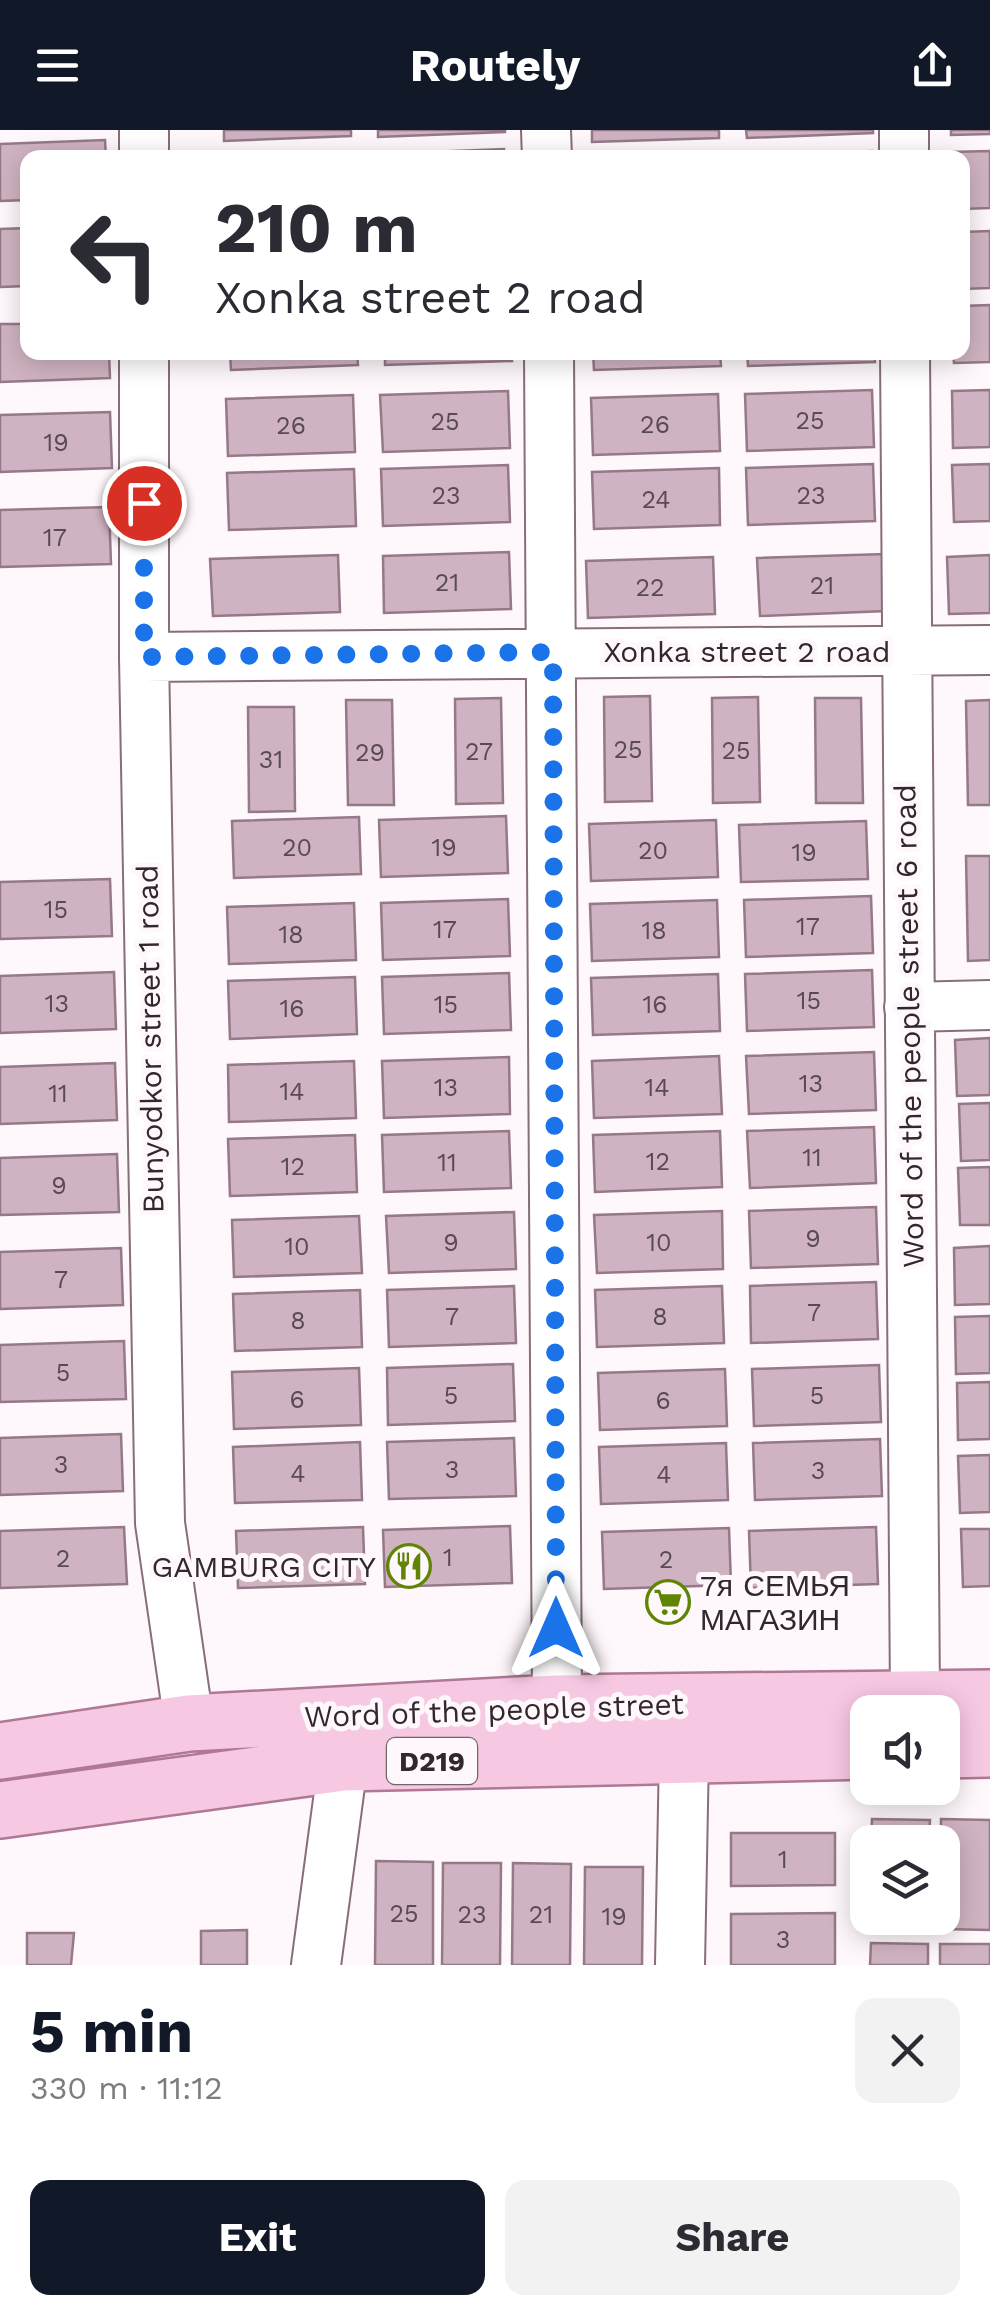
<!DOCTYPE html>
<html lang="en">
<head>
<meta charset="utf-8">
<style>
  :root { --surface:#fff; --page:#f2f2f3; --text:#2b2b33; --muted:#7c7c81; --accent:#111827 }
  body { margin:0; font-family:"Work Sans",sans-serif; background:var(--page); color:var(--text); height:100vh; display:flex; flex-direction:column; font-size:38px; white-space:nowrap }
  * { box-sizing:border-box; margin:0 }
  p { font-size:32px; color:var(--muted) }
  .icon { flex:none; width:55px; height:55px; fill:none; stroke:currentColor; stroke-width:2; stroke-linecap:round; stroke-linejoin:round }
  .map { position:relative; height:1835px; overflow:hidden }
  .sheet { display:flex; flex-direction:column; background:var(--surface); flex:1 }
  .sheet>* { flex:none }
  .hud { position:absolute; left:20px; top:20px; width:950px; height:210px; border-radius:20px; box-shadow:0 5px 25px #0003; background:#fff; color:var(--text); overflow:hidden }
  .controls { position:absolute; left:850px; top:1565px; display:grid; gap:20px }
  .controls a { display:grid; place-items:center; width:110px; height:110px; border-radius:20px; background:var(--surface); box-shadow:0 5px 25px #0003; font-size:50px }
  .pin { position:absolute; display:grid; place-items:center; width:85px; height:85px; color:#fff; margin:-42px; border:5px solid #fff; border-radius:50%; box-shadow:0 2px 10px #0007 }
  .me { position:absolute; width:110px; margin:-55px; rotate:0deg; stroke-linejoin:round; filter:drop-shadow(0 0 8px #0008) }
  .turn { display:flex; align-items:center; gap:35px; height:210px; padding:0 30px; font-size:45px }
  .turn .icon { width:130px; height:130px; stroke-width:2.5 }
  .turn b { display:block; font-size:70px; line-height:85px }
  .round { display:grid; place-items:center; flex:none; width:105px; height:105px; border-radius:20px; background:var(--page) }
  .head { display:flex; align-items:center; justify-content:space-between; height:170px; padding:0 30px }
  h1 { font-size:60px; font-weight:700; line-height:75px; color:var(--accent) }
  .action { display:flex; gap:20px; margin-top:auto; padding:20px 30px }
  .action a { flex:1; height:115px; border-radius:20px; background:var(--accent); color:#fff; font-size:40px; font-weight:700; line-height:115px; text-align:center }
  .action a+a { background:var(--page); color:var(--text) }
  header { display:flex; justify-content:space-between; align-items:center; height:130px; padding:0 30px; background:var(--accent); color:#fff; font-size:45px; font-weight:700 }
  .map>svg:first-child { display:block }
</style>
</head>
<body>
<header><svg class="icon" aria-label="menu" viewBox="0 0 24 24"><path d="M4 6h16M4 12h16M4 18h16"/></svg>Routely<svg class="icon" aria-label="share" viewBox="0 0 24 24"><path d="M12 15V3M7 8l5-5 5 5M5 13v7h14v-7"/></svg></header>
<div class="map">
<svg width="990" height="1835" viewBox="0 0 990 1835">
  <rect width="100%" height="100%" fill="#fef7fb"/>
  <path fill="#d0b3c2" stroke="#957988" stroke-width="2.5" d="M 224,0 L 351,0 L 351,6 L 224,11 Z
    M 378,0 L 505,0 L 505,2 L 378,7 Z
    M 592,0 L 719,0 L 719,8 L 592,12 Z
    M 746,0 L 873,0 L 873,3 L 747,8 Z
    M 951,0 L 990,0 L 990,4 L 951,5 Z
    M 105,10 L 106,28 L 28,28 L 28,70 L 0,71 L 0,14 Z
    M 504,19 L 504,28 L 377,28 L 377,24 Z
    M 872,21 L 872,28 L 745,28 L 745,25 Z
    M 990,21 L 990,78 L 962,79 L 962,28 L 950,28 L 950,22 Z
    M 350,24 L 350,28 L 231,28 Z
    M 28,98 L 28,156 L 0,157 L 0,99 Z
    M 990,101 L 990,158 L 962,159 L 962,102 Z
    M 990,175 L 990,232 L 954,233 L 953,222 L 962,222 L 962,176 Z
    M 0,194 L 28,194 L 28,222 L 109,222 L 110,248 L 0,252 Z
    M 230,222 L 357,222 L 358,235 L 231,240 Z
    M 385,222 L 511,222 L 512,231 L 385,235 Z
    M 593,222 L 720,222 L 721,236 L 594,240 Z
    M 747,222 L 874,222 L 875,232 L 748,236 Z
    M 872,260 L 874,317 L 747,321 L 745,264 Z
    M 990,260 L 990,317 L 953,318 L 952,261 Z
    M 508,261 L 510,318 L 383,322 L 380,265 Z
    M 718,264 L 720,321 L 593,325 L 591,268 Z
    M 353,265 L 355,322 L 228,326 L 226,269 Z
    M 110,282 L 112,338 L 0,342 L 0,285 Z
    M 873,334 L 875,391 L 748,395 L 746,338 Z
    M 990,334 L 990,391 L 954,392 L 952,335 Z
    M 508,335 L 510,392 L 383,396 L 381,339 Z
    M 719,338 L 720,395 L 594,399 L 592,342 Z
    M 354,339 L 356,396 L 229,400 L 227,343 Z
    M 109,377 L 111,434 L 0,437 L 0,380 Z
    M 509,422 L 511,479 L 384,483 L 383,426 Z
    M 885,424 L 886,481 L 760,486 L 757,428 Z
    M 338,425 L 340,482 L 213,486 L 210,429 Z
    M 990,425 L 990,483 L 949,484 L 947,427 Z
    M 713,427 L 715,484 L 588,488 L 586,431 Z
    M 650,566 L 652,671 L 605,672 L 604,567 Z
    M 758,567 L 760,672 L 713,673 L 712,568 Z
    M 501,568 L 503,673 L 456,674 L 455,569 Z
    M 815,568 L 861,568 L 863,673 L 816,673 Z
    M 346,570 L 392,570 L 394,675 L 348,675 Z
    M 990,570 L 990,675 L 968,675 L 966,571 Z
    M 248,577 L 294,577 L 295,681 L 249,682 Z
    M 506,686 L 508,743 L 381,747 L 379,690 Z
    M 359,687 L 361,744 L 234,748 L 232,691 Z
    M 716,690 L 718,747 L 591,751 L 589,694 Z
    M 866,691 L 868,749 L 741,752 L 739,695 Z
    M 966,726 L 990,726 L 990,830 L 968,831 Z
    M 110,749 L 112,806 L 0,809 L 0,752 Z
    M 871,766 L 873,823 L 746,827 L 744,770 Z
    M 508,769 L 510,826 L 383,830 L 381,773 Z
    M 717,770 L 719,827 L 592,831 L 590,774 Z
    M 354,773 L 356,830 L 229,834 L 227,777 Z
    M 872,840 L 874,897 L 747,901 L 745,844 Z
    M 114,842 L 116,899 L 0,903 L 0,846 Z
    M 509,843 L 511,900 L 384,904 L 382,847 Z
    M 718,844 L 720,901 L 593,905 L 591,848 Z
    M 355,847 L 357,904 L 230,909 L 228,851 Z
    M 990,908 L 990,965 L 957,966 L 955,910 Z
    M 874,922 L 876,980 L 749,984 L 746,926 Z
    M 719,926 L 722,984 L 594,988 L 592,931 Z
    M 509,927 L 510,984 L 384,988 L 382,931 Z
    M 354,931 L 356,988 L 229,992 L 228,935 Z
    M 115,933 L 117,990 L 0,994 L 0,937 Z
    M 990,973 L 990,1030 L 961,1031 L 959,974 Z
    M 874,997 L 876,1053 L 750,1058 L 747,1001 Z
    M 509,1001 L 511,1058 L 384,1062 L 382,1005 Z
    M 720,1001 L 722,1057 L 595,1062 L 593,1005 Z
    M 355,1005 L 357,1062 L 230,1066 L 228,1009 Z
    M 117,1024 L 119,1082 L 0,1085 L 0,1028 Z
    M 990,1037 L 990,1095 L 960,1095 L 958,1038 Z
    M 876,1077 L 878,1134 L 751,1138 L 749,1081 Z
    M 722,1081 L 723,1139 L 597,1143 L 594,1085 Z
    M 514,1082 L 516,1139 L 389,1143 L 386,1086 Z
    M 359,1086 L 362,1143 L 234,1147 L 232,1090 Z
    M 990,1116 L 990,1174 L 955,1175 L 954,1118 Z
    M 121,1118 L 123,1175 L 0,1179 L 0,1122 Z
    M 876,1152 L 878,1209 L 751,1213 L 750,1156 Z
    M 514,1156 L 516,1213 L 389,1217 L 387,1160 Z
    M 722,1156 L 724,1213 L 597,1217 L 595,1160 Z
    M 360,1160 L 362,1217 L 235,1221 L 233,1164 Z
    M 990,1186 L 990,1243 L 956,1244 L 955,1187 Z
    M 124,1211 L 126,1269 L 0,1272 L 0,1215 Z
    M 513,1234 L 515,1291 L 388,1295 L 387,1238 Z
    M 879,1235 L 881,1292 L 754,1296 L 752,1239 Z
    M 359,1238 L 361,1295 L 234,1299 L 232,1242 Z
    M 725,1239 L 727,1296 L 600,1300 L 598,1243 Z
    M 990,1252 L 990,1309 L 958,1310 L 957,1253 Z
    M 121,1304 L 123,1361 L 0,1365 L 0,1308 Z
    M 514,1308 L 516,1366 L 389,1369 L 387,1312 Z
    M 880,1309 L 882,1366 L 755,1370 L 753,1313 Z
    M 360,1312 L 362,1370 L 235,1373 L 233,1317 Z
    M 726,1313 L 728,1370 L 601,1374 L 599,1317 Z
    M 990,1325 L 990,1382 L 960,1383 L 958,1326 Z
    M 510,1396 L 512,1453 L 385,1457 L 383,1400 Z
    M 124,1397 L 127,1454 L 0,1458 L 0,1401 Z
    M 363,1397 L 365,1454 L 238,1458 L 236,1401 Z
    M 876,1397 L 878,1454 L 751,1458 L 749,1401 Z
    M 729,1398 L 731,1455 L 604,1459 L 602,1402 Z
    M 961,1399 L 990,1399 L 990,1456 L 963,1457 Z
    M 872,1689 L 930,1690 L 929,1712 L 871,1712 Z
    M 941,1689 L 990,1690 L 990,1800 L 940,1799 Z
    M 731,1703 L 835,1703 L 835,1755 L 731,1756 Z
    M 376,1731 L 433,1732 L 433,1835 L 375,1835 Z
    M 443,1733 L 501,1733 L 500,1835 L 442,1835 Z
    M 513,1733 L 571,1734 L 570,1835 L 512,1835 Z
    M 585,1737 L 643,1737 L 642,1835 L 584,1835 Z
    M 835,1783 L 835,1835 L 731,1835 L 731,1784 Z
    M 871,1788 L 929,1788 L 929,1799 L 871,1799 Z
    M 247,1800 L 247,1835 L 201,1835 L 201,1801 Z
    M 27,1803 L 74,1803 L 71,1835 L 27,1835 Z
    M 871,1813 L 928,1814 L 928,1835 L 870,1835 Z
    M 940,1814 L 990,1814 L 990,1835 L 940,1835 Z"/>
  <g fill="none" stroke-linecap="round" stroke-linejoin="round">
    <g stroke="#886d7c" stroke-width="52">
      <path id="minor" d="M 546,0 L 547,28
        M 144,28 L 144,0
        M 904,28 L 904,0
        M 144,222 L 144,527 L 160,1393 L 189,1593
        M 549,222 L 557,1573
        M 905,222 L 915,1569
        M 144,527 L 990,520
        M 909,877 L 990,875
        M 316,1835 L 343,1633
        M 680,1835 L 684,1623"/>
    </g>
    <g stroke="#ae7896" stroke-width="60">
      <path id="major" d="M 942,1620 L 990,1619
        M 0,1621 L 189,1593 L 557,1573 L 990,1568
        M 0,1680 L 343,1633 L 868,1621"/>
    </g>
    <use href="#minor" stroke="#fff" stroke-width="48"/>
    <use href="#major" stroke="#f7c8e2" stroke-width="55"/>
  </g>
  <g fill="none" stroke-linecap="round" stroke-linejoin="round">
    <path stroke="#1a73e8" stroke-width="18" stroke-dasharray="0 32.4" d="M 144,373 L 144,527 L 553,522 L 556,1498"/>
  </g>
  <defs>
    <g id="restaurant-ring" transform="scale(2.25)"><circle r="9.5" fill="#fef7fb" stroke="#608403" stroke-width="1.5"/><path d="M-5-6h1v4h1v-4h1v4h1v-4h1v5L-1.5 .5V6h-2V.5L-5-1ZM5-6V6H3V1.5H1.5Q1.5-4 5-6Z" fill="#608403"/></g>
    <g id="supermarket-ring" transform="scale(2.25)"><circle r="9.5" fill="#fef7fb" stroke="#608403" stroke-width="1.5"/><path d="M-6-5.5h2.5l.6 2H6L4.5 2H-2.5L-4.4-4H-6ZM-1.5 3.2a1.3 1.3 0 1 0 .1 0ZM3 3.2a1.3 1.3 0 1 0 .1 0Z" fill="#608403"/></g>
  </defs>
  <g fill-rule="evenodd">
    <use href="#restaurant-ring" x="409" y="1436"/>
    <use href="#supermarket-ring" x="668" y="1472"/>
  </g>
  <g text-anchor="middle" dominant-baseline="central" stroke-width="10" stroke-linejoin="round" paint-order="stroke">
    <g font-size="25" fill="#5a4a52">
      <text x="810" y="290">25</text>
      <text x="445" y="291">25</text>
      <text x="655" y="294">26</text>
      <text x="291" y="295">26</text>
      <text x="56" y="312">19</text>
      <text x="446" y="365">23</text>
      <text x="811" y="365">23</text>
      <text x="656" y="369">24</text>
      <text x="55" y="407">17</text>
      <text x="447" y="452">21</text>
      <text x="822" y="455">21</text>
      <text x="650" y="457">22</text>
      <text x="628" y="619">25</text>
      <text x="736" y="620">25</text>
      <text x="479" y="621">27</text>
      <text x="370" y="622">29</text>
      <text x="271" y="629">31</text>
      <text x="297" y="717">20</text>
      <text x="444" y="717">19</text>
      <text x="653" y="720">20</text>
      <text x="804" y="722">19</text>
      <text x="56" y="779">15</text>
      <text x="808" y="796">17</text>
      <text x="445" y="799">17</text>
      <text x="654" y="800">18</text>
      <text x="291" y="804">18</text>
      <text x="809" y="870">15</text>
      <text x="57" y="873">13</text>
      <text x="446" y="874">15</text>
      <text x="655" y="874">16</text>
      <text x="292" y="878">16</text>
      <text x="811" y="953">13</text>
      <text x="446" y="957">13</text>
      <text x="657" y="957">14</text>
      <text x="292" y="961">14</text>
      <text x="58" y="963">11</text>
      <text x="812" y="1027">11</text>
      <text x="658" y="1031">12</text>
      <text x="447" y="1032">11</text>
      <text x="293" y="1036">12</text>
      <text x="59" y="1055">9</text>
      <text x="813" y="1108">9</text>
      <text x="451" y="1112">9</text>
      <text x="659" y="1112">10</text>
      <text x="297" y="1116">10</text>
      <text x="61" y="1149">7</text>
      <text x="814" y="1182">7</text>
      <text x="452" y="1186">7</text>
      <text x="660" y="1186">8</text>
      <text x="298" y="1190">8</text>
      <text x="63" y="1242">5</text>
      <text x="451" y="1265">5</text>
      <text x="817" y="1265">5</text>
      <text x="297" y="1269">6</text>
      <text x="663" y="1270">6</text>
      <text x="61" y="1334">3</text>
      <text x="452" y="1339">3</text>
      <text x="818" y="1340">3</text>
      <text x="298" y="1343">4</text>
      <text x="664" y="1344">4</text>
      <text x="448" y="1427">1</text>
      <text x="63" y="1428">2</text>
      <text x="666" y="1429">2</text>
      <text x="783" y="1729">1</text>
      <text x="404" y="1783">25</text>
      <text x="472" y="1784">23</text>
      <text x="541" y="1784">21</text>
      <text x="614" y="1786">19</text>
      <text x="783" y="1809">3</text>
    </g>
    <rect fill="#fef7fb" stroke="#6f656b" stroke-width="2.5" x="387" y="1608" width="90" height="46" rx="8"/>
    <g font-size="28" font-weight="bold" fill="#32272d">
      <text x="432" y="1631">D219</text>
    </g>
    <g font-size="30" fill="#32272d" stroke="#fef7fb">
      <text x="747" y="521">Xonka street 2 road</text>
      <text transform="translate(909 896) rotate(-91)">Word of the people street 6 road</text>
      <text transform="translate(150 909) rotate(-91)">Bunyodkor street 1 road</text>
      <text transform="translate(494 1580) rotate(-2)">Word of the people street</text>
    </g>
    <g font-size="30" fill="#32272d" stroke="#fef7fb" text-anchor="end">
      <text x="376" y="1436">GAMBURG CITY</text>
      <text x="700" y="1455" text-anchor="start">7я СЕМЬЯ<tspan x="700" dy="34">МАГАЗИН</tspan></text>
    </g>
  </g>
</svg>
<div class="controls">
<a><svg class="icon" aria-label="sound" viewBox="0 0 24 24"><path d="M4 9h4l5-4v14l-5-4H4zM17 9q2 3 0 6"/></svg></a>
<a><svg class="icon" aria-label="layers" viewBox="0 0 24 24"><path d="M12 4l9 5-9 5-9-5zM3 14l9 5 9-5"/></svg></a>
</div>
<div class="pin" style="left:144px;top:373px;background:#d93025"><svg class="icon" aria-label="arrive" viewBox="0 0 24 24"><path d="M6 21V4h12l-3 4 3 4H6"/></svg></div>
<svg class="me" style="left:556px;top:1498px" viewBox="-20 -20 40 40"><path d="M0-17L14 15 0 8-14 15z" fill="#1a73e8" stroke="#fff" stroke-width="4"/></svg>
<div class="hud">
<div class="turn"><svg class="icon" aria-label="left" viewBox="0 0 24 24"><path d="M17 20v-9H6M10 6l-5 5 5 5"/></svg><div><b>210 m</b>Xonka street 2 road</div></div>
</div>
</div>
<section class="sheet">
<div class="head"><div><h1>5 min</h1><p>330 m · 11:12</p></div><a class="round"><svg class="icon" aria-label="close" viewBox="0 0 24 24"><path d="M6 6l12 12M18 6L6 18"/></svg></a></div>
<div class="action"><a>Exit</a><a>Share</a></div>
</section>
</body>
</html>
